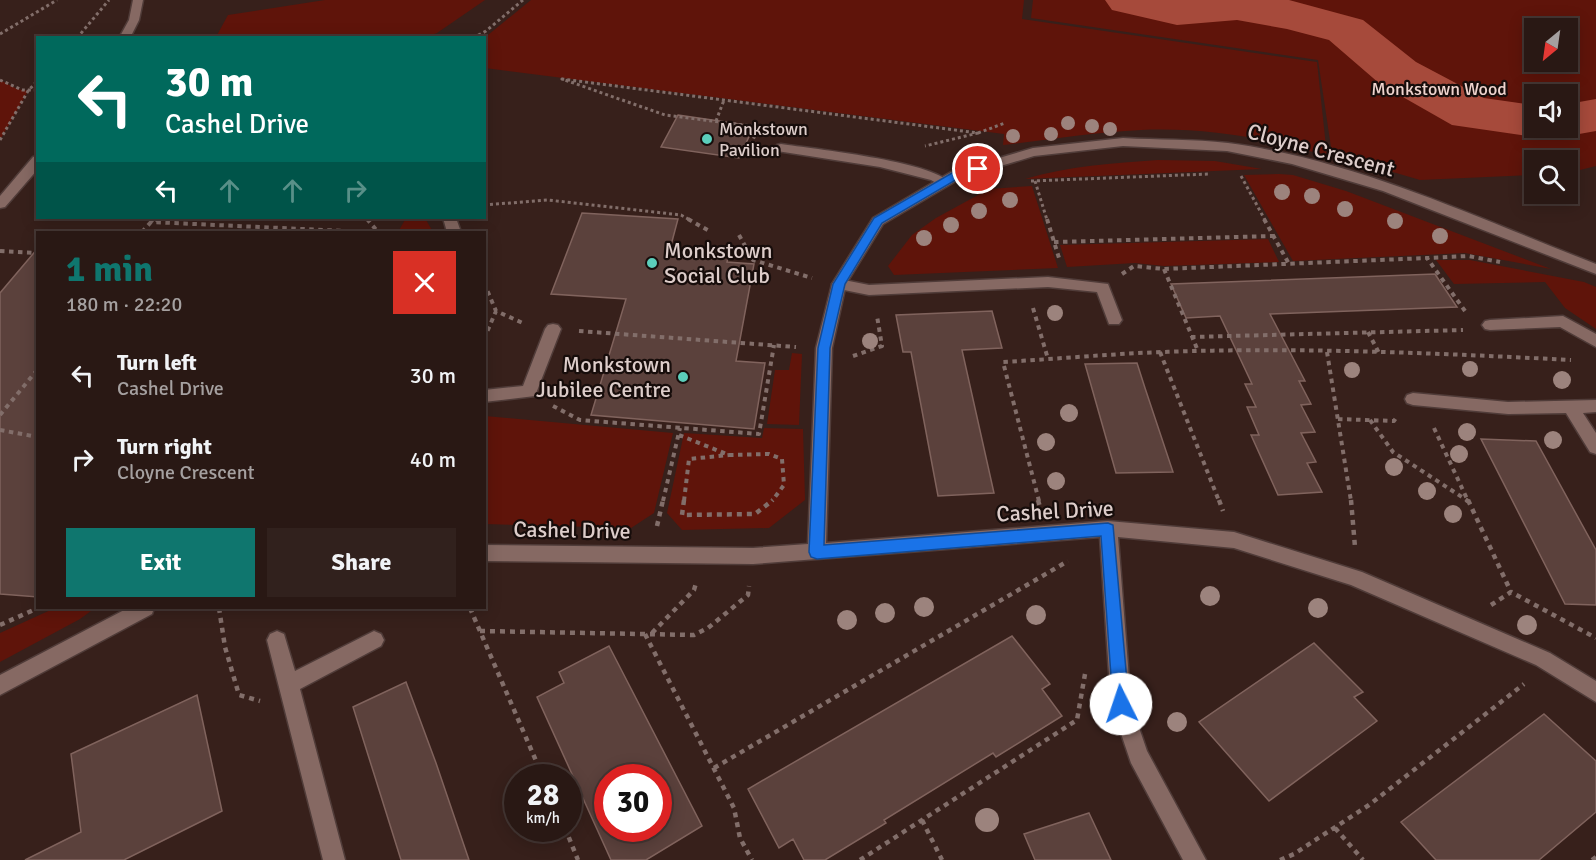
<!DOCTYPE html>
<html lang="en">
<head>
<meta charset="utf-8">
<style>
  :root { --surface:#291814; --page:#31211d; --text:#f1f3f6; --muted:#a5a0a0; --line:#453734; --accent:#0f766e }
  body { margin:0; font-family:Signika,sans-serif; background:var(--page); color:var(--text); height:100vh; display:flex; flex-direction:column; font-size:22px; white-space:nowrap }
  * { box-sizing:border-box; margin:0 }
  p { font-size:20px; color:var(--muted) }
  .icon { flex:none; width:33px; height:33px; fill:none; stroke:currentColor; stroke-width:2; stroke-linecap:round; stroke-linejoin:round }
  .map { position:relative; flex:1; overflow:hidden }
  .details { position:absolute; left:36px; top:231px; width:450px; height:378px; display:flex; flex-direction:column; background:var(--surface); border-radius:0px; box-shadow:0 3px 15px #0003,0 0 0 2px var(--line) }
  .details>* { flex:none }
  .guide { position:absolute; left:36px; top:36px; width:450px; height:183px; border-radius:0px; box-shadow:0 3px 15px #0003,0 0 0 2px var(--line); background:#00695c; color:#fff; overflow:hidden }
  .needle { width:39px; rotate:209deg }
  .fabs { position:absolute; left:1524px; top:18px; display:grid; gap:12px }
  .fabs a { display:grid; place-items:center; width:54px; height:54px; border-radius:0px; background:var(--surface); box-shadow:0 3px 15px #0003,0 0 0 2px var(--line); font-size:30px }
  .speed { position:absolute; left:504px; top:764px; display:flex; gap:12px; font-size:30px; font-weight:700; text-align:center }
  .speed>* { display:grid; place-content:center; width:78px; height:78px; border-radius:50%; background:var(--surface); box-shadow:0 3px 15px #0003,0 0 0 2px var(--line); line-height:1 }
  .speed small { font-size:15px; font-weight:400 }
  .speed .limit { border:9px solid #d22; background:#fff; color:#111 }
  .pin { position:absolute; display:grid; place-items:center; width:51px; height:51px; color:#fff; margin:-26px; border:3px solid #fff; border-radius:50%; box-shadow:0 2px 6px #0007 }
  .me { position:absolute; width:66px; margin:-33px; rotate:356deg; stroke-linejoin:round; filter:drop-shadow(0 0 4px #0008) }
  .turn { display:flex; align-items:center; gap:21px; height:126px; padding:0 30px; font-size:27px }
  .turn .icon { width:78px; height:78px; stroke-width:2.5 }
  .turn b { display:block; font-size:42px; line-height:51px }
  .lanes { display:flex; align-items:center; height:57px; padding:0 30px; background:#0003; justify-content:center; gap:30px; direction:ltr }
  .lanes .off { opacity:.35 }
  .round { display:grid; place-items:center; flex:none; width:63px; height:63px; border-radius:0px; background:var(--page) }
  .summary { display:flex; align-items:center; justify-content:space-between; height:102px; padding:0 30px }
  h1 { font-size:36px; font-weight:700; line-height:45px; color:var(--accent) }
  .button { display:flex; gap:12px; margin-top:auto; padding:12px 30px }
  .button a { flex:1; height:69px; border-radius:0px; background:var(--accent); color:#fff; font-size:24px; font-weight:700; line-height:69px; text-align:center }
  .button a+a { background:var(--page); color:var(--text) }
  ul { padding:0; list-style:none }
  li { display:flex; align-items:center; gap:18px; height:84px; padding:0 30px }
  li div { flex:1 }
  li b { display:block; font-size:22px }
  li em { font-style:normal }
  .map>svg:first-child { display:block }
</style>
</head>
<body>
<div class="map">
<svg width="1596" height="860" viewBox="0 0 1596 860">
  <rect width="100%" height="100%" fill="#37201b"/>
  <path fill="#5f140a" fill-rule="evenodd" d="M 325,0 L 485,0 L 437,33 L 425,37 L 216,37 L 228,15 Z
    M 531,0 L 1024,0 L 1022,19 L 1317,62 L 1327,156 C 1268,138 1202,127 1141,130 C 1095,132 1049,140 1003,145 L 1004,134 L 485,68 L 485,44 L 488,35 Z
    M 1033,0 L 1596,0 L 1596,166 L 1568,173 L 1568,160 L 1534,160 L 1534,175 L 1420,180 L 1332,154 L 1318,60 L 1031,18 ZM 1534,28 L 1568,28 L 1568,62 L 1534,62 ZM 1534,94 L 1568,94 L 1568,128 L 1534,128 Z
    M 0,80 L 17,89 L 28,91 L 0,140 Z
    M 1158,160 L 1215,161 L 1262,169 L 1025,179 C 1069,166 1113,163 1158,160 Z
    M 1279,174 L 1293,175 L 1346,191 L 1551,269 L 1465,253 L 1293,261 L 1244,175 Z
    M 1032,186 L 1058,268 L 894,275 L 888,266 L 912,235 L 936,218 L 989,189 Z
    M 406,218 L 425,218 L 433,232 L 398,232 Z
    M 1268,239 L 1279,262 L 1164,266 L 1135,263 L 1067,267 L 1060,245 Z
    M 1436,260 L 1470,260 L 1584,282 L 1596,287 L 1596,329 L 1565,308 L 1545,282 L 1454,284 Z
    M 792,353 L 802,354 L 799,425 L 767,424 L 775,370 L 789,370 Z
    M 485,416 L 673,433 L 654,513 L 631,528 L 485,524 Z
    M 764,428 L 803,429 L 805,500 L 769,528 L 682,530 L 667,513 L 684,433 L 762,438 Z
    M 55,608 L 95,608 L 80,619 L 0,662 L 0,633 Z"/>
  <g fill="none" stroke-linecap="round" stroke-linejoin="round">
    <path fill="#a64a3b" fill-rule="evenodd" d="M 1105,0 L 1289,0 L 1363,20 L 1416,62 L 1484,98 L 1534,105 L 1534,128 L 1568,128 L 1568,104 L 1596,99 L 1596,131 L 1568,136 L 1553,133 L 1534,137 L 1452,125 L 1380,84 L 1329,40 L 1287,29 L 1237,20 L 1177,25 L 1112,10 Z"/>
  </g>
  <path fill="#5b413c" stroke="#80635d" stroke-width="1.5" fill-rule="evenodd" d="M 678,115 L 754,126 L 739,158 L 661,147 Z
    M 582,213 L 678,219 L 670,249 L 729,253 L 727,262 L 754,264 L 736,361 L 765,363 L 754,429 L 591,415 L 626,299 L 551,294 Z
    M 38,248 L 38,597 L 0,594 L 0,293 Z
    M 1435,274 L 1457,307 L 1270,314 L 1305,381 L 1299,381 L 1311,404 L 1301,405 L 1315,432 L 1301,433 L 1316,462 L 1307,463 L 1322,492 L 1278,495 L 1251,435 L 1259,435 L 1247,407 L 1256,407 L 1245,384 L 1252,384 L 1220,316 L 1186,318 L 1171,284 Z
    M 992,311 L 1002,348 L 962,350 L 994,493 L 938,496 L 911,352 L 903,352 L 896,315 Z
    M 1137,363 L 1145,388 L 1173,472 L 1116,473 L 1085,364 Z
    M 1481,439 L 1536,441 L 1596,550 L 1596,605 L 1565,604 Z
    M 1012,636 L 1050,684 L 1042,689 L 1062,716 L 996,757 L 993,753 L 884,820 L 886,823 L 825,860 L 804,860 L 793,839 L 779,848 L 748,789 Z
    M 1314,643 L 1363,692 L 1354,697 L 1377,721 L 1269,801 L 1199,722 Z
    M 609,646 L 702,826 L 646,860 L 611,860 L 537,697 L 564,683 L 559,672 ZM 608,777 L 658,777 L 658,828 L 608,828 Z
    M 406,682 L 436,763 L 469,860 L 401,860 L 353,707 Z
    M 197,695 L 222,811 L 124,860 L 25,860 L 81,832 L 71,754 Z
    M 1544,714 L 1596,761 L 1596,812 L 1539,860 L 1436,860 L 1401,822 Z
    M 1089,813 L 1111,860 L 1035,860 L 1024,834 Z"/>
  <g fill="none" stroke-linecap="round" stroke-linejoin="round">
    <g stroke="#503c39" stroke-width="3">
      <path id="service" d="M 781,144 C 813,149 932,161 950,183 L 943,187 L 931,180 L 880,167 L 777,151 L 775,148 L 777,145 Z
        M 1048,277 L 1108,284 L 1122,320 L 1119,324 L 1109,324 L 1097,292 L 1048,287 L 869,295 L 834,288 L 832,284 L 839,279 L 869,285 Z
        M 1563,316 L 1596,334 L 1596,347 L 1560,327 L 1490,330 L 1485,329 L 1482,325 L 1485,321 L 1490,320 Z
        M 553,324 L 558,325 L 561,329 L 535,396 L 484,402 L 484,390 L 523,386 L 545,329 L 548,325 Z"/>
    </g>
    <g stroke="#503c39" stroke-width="3">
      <path id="minor" d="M 133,0 L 143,0 L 139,20 L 130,38 L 119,38 L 129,20 Z
        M 1123,138 C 1158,140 1194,139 1228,143 C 1356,160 1477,218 1596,264 L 1596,274 L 1383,191 L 1292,164 L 1227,151 L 1123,146 L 1034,156 L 961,178 L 883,224 L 846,284 L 832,348 L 826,543 L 1108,521 L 1234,532 L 1362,572 L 1550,653 L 1596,681 L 1596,702 L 1536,665 L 1351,585 L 1234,548 L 1118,537 L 1131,704 L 1147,751 L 1206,860 L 1183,860 L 1131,763 L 1111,704 L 1100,537 L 753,564 L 484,561 L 484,545 L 753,548 L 808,544 L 816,348 L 832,284 L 873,218 L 951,172 L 1033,148 Z
        M 38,156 L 38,169 L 5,207 L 0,208 L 0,196 L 33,157 Z
        M 443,218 L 456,218 L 461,232 L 447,232 Z
        M 1413,393 L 1508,402 L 1596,400 L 1596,412 L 1583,413 L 1596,433 L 1596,454 L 1590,452 L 1566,413 L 1508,414 L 1413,405 L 1407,403 L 1405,399 L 1407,395 Z
        M 128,608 L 154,608 L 152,614 L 0,695 L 0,675 Z
        M 277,631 L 284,634 L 295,671 L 374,631 L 381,634 L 384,640 L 381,646 L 300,689 L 345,860 L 323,860 L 267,640 L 270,634 Z"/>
    </g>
    <path stroke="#826e6a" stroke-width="3" stroke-dasharray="3 3" stroke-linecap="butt" d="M 0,34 L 57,0
      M 77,38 L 109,0
      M 473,38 L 486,31 L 523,0
      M 0,80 L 22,90 L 38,90
      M 716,121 L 724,100
      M 978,133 L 1005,123
      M 0,140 L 28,91 L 38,80
      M 757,145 L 751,144 L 759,127 L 665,115 L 562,79 L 978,133 L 925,146
      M 1241,176 L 1265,220
      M 1031,181 L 1209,174
      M 1035,181 L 1047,220
      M 484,205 L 548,200 L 681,215 L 690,220
      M 366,218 L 368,220
      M 152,220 L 153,218
      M 155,220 L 161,218"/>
    <path stroke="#826e6a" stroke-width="4" stroke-dasharray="4.5 4.5" stroke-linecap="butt" d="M 153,219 L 151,222 L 367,232
      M 367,219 L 378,232
      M 688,219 L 711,232
      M 1047,219 L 1059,258
      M 1264,219 L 1289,264
      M 142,232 L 151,222 L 159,219
      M 739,235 L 753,260 L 812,278
      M 1054,242 L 1274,236
      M 0,251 L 38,253
      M 1164,269 L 1198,351
      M 1122,274 L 1134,266 L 1164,269 L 1427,258
      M 484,283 L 496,311 L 525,324
      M 1033,308 L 1048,359
      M 1465,311 L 1427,258 L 1468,256 L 1500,262
      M 579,331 L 796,347
      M 1368,332 L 1379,353
      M 1191,337 L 1463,330
      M 484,339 L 496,311
      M 1160,352 L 1219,501
      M 1327,352 L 1351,501
      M 853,356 L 882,346 L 877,316
      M 553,406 L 580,420 L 759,434 L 774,345
      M 0,415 L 38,369
      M 1338,419 L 1394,421 L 1396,418
      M 1370,420 L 1393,452 L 1468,501
      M 1434,428 L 1468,501
      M 0,430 L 38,437
      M 679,435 L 729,455
      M 729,455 L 769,454 L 782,459 L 784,485 L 772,501
      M 663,501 L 680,428
      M 684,501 L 689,459 L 729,455
      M 1039,501 L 1003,362 C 1056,359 1109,354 1162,352 C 1298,347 1435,353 1571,360"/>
    <path stroke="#826e6a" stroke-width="4.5" stroke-dasharray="5 5" stroke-linecap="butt" d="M 684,500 L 682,515 L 755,514 L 773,500
      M 1038,500 L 1040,507
      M 1219,500 L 1223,511
      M 1351,500 L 1355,547
      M 1466,500 L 1469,502
      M 1468,500 L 1511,592
      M 657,526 L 663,500
      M 1491,605 L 1511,592 L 1596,638
      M 219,608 L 225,647 L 239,695 L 260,701
      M 470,608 L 543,777
      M 0,625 L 38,608
      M 480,631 L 694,635 L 708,628 L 748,595 L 749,586
      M 652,633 L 694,590 L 696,583
      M 645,634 L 734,808 L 740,838 L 752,860
      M 714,768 L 1068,561
      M 922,820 L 942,860
      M 565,828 L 578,860
      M 1335,828 L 1363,860
      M 860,860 L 1077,720 L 1085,674
      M 1280,860 L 1294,854 L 1369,805 L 1524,684
      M 1592,860 L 1596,857"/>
    <use href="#service" fill="#866963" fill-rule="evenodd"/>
    <use href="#minor" fill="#866963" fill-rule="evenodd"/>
  </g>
  <g fill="#9c837d">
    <circle cx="1068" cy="123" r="7"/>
    <circle cx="1092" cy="126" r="7"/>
    <circle cx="1110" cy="129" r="7"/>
    <circle cx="1051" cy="134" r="7"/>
    <circle cx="1013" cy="136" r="7"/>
    <circle cx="1282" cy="192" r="8"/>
    <circle cx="1312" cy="196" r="8"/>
    <circle cx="1010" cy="200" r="8"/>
    <circle cx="1345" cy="209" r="8"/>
    <circle cx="979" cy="211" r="8"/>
    <circle cx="1395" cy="221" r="8"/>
    <circle cx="951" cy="225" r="8"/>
    <circle cx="1440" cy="236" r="8"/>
    <circle cx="924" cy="238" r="8"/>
    <circle cx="1055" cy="313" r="8"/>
    <circle cx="870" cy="341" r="8"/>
    <circle cx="1470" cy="369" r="8"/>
    <circle cx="1352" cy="370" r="8"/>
    <circle cx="1562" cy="380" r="9"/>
    <circle cx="1069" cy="413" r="9"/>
    <circle cx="1467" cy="432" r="9"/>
    <circle cx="1553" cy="440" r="9"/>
    <circle cx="1046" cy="442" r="9"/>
    <circle cx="1459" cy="454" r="9"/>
    <circle cx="1394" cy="467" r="9"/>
    <circle cx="1056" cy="481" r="9"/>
    <circle cx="1427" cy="491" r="9"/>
    <circle cx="1453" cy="514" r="9"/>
    <circle cx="1210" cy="596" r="10"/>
    <circle cx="924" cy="607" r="10"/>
    <circle cx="1318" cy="608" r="10"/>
    <circle cx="885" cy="613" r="10"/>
    <circle cx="1036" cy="615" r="10"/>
    <circle cx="847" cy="620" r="10"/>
    <circle cx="1527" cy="625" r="10"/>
    <circle cx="1177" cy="722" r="10"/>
    <circle cx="987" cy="820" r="12"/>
  </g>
  <path fill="#1a73e8" stroke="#114b97" stroke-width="1.5" d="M 978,165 L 983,169 L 982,171 L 959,178 L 882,223 L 845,284 L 830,348 L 824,545 L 1108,523 L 1113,525 L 1129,704 L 1127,710 L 1121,712 L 1115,710 L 1113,704 L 1101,536 L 817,559 L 811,557 L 809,552 L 818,348 L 833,284 L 874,218 L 952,173 Z"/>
  <g fill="#5bcebb" stroke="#170d0b" stroke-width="2">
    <circle cx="707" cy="139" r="6"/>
    <circle cx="652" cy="263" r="6"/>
    <circle cx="683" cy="377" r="6"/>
  </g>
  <g text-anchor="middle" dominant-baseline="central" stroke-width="4.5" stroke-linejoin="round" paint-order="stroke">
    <g font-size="18" fill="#efd4ce" stroke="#170d0b">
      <text x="1439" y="89">Monkstown Wood</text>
    </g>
    <g font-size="18" fill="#ddcdca" stroke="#170d0b" text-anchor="start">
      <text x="719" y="129">Monkstown<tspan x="719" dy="21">Pavilion</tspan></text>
    </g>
    <g font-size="22" fill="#ddcdca" stroke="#170d0b">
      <text transform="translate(1321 150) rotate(15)">Cloyne Crescent</text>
      <text transform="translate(1055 511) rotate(-3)">Cashel Drive</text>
      <text transform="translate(572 530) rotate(1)">Cashel Drive</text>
    </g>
    <g font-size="22" fill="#ddcdca" stroke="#170d0b" text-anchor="start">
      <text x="664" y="250">Monkstown<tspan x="664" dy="25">Social Club</tspan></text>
      <text x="671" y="364" text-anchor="end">Monkstown<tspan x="671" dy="25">Jubilee Centre</tspan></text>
    </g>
  </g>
</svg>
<div class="fabs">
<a><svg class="needle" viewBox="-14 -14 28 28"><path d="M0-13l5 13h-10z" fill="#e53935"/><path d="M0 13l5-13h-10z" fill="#a5a0a0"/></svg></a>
<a><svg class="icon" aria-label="sound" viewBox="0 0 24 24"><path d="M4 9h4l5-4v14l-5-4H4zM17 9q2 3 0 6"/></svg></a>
<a><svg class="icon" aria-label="search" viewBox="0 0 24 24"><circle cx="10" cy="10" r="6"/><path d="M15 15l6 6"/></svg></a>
</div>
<div class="speed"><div>28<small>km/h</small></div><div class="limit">30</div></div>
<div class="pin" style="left:978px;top:169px;background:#d93025"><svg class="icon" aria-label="arrive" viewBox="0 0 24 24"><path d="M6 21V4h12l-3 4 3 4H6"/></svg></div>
<svg class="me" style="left:1121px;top:704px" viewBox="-20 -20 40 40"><circle r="19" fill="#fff"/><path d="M0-13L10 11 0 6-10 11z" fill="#1a73e8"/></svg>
<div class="guide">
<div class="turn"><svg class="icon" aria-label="left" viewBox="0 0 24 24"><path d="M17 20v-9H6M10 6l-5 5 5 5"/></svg><div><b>30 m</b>Cashel Drive</div></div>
<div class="lanes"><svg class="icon" aria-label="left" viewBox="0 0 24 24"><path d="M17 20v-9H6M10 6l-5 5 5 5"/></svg><svg class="icon off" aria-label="ahead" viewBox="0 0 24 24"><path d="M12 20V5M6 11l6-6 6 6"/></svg><svg class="icon off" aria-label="ahead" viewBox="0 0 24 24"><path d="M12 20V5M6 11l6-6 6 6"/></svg><svg class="icon off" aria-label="right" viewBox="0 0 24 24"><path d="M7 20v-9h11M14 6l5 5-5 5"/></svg></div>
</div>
<section class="details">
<div class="summary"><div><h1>1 min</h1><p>180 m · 22:20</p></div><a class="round" style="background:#d93025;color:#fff"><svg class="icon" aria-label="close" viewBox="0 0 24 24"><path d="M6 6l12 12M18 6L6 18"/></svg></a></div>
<ul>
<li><svg class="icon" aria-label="left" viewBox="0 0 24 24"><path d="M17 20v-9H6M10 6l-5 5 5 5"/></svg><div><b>Turn left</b><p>Cashel Drive</p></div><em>30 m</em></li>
<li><svg class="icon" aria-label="right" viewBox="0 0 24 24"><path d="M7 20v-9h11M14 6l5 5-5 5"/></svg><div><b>Turn right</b><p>Cloyne Crescent</p></div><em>40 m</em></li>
</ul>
<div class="button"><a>Exit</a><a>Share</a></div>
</section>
</div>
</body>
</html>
